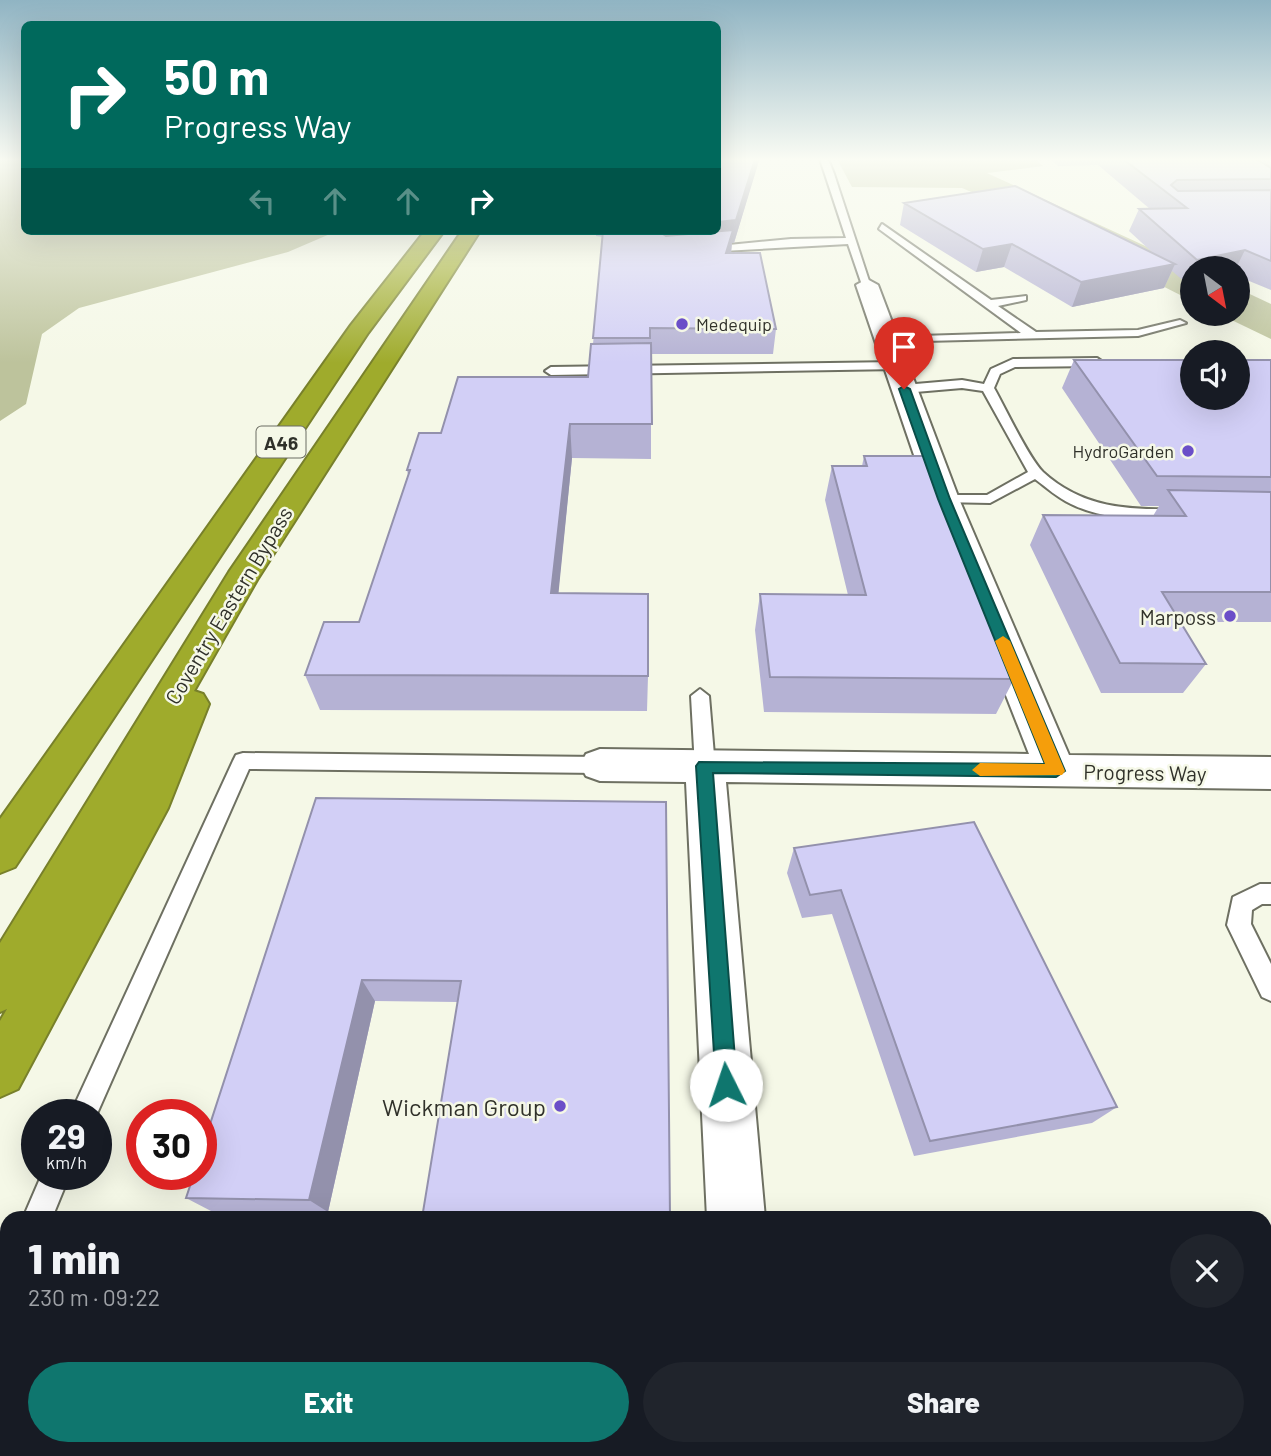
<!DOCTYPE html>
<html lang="en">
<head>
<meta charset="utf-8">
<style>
  :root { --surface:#171b24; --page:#20242c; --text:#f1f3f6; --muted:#9ea1a6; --accent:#0f766e }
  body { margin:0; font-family:Barlow,sans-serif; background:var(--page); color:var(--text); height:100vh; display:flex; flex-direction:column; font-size:26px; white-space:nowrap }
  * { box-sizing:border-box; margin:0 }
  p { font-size:23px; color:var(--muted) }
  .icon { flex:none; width:38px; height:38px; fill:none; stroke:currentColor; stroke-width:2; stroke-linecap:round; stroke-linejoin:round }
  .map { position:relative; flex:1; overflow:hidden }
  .drawer { position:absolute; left:0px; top:1211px; width:1272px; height:245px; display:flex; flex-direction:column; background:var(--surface); border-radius:21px 21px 0 0; box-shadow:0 7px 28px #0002 }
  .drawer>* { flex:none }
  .guide { position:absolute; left:21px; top:21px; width:700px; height:214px; border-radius:10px; box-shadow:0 7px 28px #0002; background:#00695c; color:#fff; overflow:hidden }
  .needle { width:46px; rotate:148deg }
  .tools { position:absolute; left:1180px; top:256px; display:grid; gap:14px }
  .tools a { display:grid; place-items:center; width:70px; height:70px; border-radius:50%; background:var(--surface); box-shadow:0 7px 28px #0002; font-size:35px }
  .speed { position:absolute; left:21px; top:1099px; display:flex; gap:14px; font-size:35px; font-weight:700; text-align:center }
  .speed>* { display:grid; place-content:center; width:91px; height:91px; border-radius:50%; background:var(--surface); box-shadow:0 7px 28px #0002; line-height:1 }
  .speed small { font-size:18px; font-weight:400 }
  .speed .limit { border:10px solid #d22; background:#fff; color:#111 }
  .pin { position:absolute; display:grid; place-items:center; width:60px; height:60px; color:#fff; margin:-72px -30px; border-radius:50% 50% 50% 0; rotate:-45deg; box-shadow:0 0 7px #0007 }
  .pin .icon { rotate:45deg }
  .me { position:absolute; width:77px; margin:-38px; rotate:356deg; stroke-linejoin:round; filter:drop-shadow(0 0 5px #0008) }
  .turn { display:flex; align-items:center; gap:24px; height:147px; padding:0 28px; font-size:32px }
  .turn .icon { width:91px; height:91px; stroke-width:2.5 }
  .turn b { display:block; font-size:49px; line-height:60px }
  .lanes { display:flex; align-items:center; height:66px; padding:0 28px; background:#0003; justify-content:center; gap:35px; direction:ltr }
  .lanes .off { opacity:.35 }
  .round { display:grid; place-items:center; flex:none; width:74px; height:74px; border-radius:37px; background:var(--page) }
  .headline { display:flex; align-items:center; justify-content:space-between; height:119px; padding:0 28px }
  h1 { font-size:42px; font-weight:800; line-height:52px }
  .primary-button { display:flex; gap:14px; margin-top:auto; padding:14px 28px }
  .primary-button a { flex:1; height:80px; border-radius:42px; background:var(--accent); color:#fff; font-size:28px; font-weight:800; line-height:80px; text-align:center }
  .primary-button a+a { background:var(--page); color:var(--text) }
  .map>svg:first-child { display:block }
</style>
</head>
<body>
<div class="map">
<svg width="1271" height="1456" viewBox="0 0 1271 1456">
  <rect width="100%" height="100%" fill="#f5f8e7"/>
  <path fill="#bdc39c" d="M 0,159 L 24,159 L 24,231 L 337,231 L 288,252 L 79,308 L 42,334 L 26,404 L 0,421 Z
    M 837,159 L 1035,159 L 1043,166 L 987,173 L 1193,268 L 1192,301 L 1009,208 L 962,188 L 852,187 Z
    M 1237,288 L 1271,304 L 1271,339 L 1217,313 L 1237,313 Z"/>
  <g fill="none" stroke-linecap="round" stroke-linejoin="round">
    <g stroke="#6e7062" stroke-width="4">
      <path id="lane" d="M 820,159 L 828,159 L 834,174 L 871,287 L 862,285 L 848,244 L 705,252 L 708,247 L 791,239 L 846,238 Z
        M 882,224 L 991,300 L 1026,296 L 1026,300 L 998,306 L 1036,332 L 1138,330 L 1180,320 L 1186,323 L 1138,336 L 883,342 L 881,340 L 887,337 L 1021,333 L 879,229 Z
        M 1013,359 L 1097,358 L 1103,362 L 1097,366 L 1015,367 L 1000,374 L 994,388 C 1006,409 1028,457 1043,472 C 1082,508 1128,510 1179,509 L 1187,514 L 1184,517 C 1154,525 1099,518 1071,504 C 1058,498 1047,488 1035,479 L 990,503 L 939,502 L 937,499 L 944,495 L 987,495 L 1028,472 L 983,391 L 962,388 L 904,393 L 898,389 L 904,385 L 962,380 L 984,384 L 991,369 Z
        M 896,362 L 902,366 L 900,369 L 551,375 L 545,371 L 551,367 Z
        M 700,689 L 709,696 L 715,767 L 712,773 L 698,773 L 695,767 L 691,696 Z
        M 243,753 L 600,757 L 607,759 L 610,765 L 607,771 L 600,773 L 249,769 L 96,1116 L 70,1115 L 233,761 L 236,755 Z
        M 1260,884 L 1271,884 L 1271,904 L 1262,904 L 1252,910 L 1251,924 L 1271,964 L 1271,1001 L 1262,997 L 1227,925 L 1233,897 Z
        M 42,1174 L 70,1174 L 52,1218 L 23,1218 Z
        M 7,1269 L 7,1311 L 0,1314 L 0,1272 Z
        M 258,1449 L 292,1449 L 293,1456 L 259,1456 Z"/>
    </g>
    <g stroke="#6e7062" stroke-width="4">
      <path id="street" d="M 867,279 L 878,285 L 959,499 L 1069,755 L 1271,757 L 1271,789 L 726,782 L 765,1218 L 707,1218 L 686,782 L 600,781 L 586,776 L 580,765 L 586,754 L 600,749 L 1029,754 L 929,499 L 856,285 Z
        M 718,1449 L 784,1449 L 786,1456 L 718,1456 Z"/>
    </g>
    <g stroke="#78802b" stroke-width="4">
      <path id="highway" d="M 425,231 L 444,231 L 368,333 L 15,867 L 0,873 L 0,819 L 351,325 Z
        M 462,231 L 480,231 L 257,580 L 194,691 L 203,694 L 209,704 L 168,808 L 18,1089 L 0,1097 L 0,1021 L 7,1009 L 0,1012 L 0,943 L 229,572 Z"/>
    </g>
    <use href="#lane" fill="#fff" fill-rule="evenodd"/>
    <use href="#street" fill="#fff" fill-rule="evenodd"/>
    <use href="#highway" fill="#9fab2c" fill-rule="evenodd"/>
  </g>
  <path fill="#b5b2d4" d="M 718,159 L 759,159 L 734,243 L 732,243 L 731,253 L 776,329 L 773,354 L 651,354 L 651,459 L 572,458 L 558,593 L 648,676 L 647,711 L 320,710 L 305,675 L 359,622 L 408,475 L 407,470 L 441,433 L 588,377 L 593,344 L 603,237 L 596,236 L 596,231 L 718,231 Z
    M 1051,159 L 1271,159 L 1271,290 L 1237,276 L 1237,268 L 1192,268 L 1192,282 L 1186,283 L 1172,271 L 1164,288 L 1072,307 L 1004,267 L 976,272 L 900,225 L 904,203 L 1153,253 L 1129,231 L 1139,209 L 1150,209 L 1098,165 L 1058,166 Z
    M 1074,360 L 1271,360 L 1271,622 L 1180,622 L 1206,664 L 1183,693 L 1101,693 L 1030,545 L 1043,515 L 1153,516 L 1159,506 L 1141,506 L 1062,388 Z
    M 864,456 L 1014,679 L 996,714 L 764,712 L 755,630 L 760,594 L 848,595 L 825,500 L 832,466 L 862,466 Z
    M 316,798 L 670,1218 L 457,1002 L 375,1001 L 328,1212 L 211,1211 L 186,1198 Z
    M 794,848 L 1117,1107 L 1092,1123 L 914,1156 L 832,914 L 802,918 L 787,873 Z"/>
  <path fill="#9391ac" d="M 755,159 L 759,159 L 759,161 L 734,243 L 732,243 L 731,253 L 660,251 L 658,231 L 718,231 L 718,222 Z
    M 1012,244 L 1004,267 L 976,272 L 983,249 Z
    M 1245,250 L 1236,268 L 1194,268 L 1197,260 Z
    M 1175,264 L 1164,288 L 1072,307 L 1081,282 Z
    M 1192,271 L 1192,282 L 1186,283 Z
    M 570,424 L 572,458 L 555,628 L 551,593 Z
    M 362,980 L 375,1001 L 328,1212 L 309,1200 Z"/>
  <path fill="#d2cff6" stroke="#9391ac" stroke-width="2" d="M 718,159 L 755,159 L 736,220 L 718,222 Z
    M 1123,159 L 1256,159 L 1271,168 L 1271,179 L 1177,180 L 1171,185 L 1178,191 L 1271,190 L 1271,261 L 1245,250 L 1197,260 L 1139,209 L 1187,208 Z
    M 1015,186 L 1175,264 L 1081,282 L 1012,244 L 983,249 L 904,203 Z
    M 733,230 L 726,253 L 760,253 L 776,329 L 650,328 L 650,338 L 593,338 L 603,231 L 658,231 L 666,236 Z
    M 651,343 L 652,424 L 570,424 L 551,593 L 648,594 L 648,676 L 305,675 L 324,622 L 359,622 L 410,470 L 407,470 L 419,433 L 441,433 L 458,377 L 588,377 L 591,344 Z
    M 1074,360 L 1192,360 L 1192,397 L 1237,397 L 1237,360 L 1271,360 L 1271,477 L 1157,476 Z
    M 864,456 L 928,456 L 1014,679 L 770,677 L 760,594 L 866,595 L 832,466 L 867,466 Z
    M 1168,490 L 1271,492 L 1271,592 L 1162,592 L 1206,664 L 1120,663 L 1043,515 L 1186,516 Z
    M 316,798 L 666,802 L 670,1218 L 422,1218 L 461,981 L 362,980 L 309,1200 L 186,1198 L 194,1174 L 201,1174 L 201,1152 Z
    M 974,822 L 1117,1107 L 930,1141 L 841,890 L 810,895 L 794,848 Z"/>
  <linearGradient id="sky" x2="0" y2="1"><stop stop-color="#90b4c3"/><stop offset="0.44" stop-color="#fafcf4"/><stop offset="1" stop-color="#fafcf4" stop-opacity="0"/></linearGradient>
  <rect width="1271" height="363" fill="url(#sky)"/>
  <path fill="#0f766e" stroke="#0a4d48" stroke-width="2" d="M 904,386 L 910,389 L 950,499 L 1065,771 L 1056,777 L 713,773 L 737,1085 L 734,1093 L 726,1096 L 719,1093 L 716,1085 L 696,766 L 699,762 L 1045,764 L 938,499 L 899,389 Z"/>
  <path fill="#f59e0b" d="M 1003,636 L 1010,641 L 1065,771 L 1062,775 L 980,776 L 972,770 L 980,763 L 1045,764 L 995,641 Z"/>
  <g fill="#6b4fc8" stroke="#f5f8e7" stroke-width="2.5">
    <circle cx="682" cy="324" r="7"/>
    <circle cx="1188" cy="451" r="7"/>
    <circle cx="1230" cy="616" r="7"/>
    <circle cx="560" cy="1106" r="7"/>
  </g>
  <g text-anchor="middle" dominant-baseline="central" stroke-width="5" stroke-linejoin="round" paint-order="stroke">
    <g font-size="18" fill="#30312a" stroke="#f5f8e7" text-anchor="start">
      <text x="696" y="324">Medequip</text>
      <text x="1174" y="451" text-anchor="end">HydroGarden</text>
    </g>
    <rect fill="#f5f8e7" stroke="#6b6d63" stroke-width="2" x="256.5" y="426.5" width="49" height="31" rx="5"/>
    <g font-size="19" font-weight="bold" fill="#30312a">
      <text x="281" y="442">A46</text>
    </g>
    <g font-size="21" fill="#30312a" stroke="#f5f8e7">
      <text transform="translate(228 605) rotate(-59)">Coventry Eastern Bypass</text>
      <text transform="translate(1145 772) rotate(1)">Progress Way</text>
    </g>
    <g font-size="21" fill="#30312a" stroke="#f5f8e7" text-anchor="end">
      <text x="1216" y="616">Marposs</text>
    </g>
    <g font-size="24" fill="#30312a" stroke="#f5f8e7" text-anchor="end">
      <text x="546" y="1106">Wickman Group</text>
    </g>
  </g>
</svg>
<div class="tools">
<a><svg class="needle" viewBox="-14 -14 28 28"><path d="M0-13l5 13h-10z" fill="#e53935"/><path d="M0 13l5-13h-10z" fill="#9ea1a6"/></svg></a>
<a><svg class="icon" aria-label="sound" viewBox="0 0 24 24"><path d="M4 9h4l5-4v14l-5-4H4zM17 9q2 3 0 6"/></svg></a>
</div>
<div class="speed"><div>29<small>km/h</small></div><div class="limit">30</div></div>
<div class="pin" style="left:904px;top:389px;background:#d93025"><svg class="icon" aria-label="arrive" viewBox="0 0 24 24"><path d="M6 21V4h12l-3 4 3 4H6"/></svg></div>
<svg class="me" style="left:726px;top:1085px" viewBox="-20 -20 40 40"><circle r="19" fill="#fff"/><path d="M0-13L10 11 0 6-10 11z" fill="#0f766e"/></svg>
<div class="guide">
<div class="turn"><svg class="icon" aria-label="right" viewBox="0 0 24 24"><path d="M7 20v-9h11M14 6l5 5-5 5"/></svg><div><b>50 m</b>Progress Way</div></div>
<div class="lanes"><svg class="icon off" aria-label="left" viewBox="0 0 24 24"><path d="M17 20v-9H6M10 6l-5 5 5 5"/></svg><svg class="icon off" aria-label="ahead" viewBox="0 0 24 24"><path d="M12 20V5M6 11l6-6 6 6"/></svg><svg class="icon off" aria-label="ahead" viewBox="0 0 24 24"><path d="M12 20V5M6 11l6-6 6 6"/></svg><svg class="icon" aria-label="right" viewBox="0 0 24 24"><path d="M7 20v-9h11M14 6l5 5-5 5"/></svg></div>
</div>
<section class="drawer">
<div class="headline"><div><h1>1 min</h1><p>230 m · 09:22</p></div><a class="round"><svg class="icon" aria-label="close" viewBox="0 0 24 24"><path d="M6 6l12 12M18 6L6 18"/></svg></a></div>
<div class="primary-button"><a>Exit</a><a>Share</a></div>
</section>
</div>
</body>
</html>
